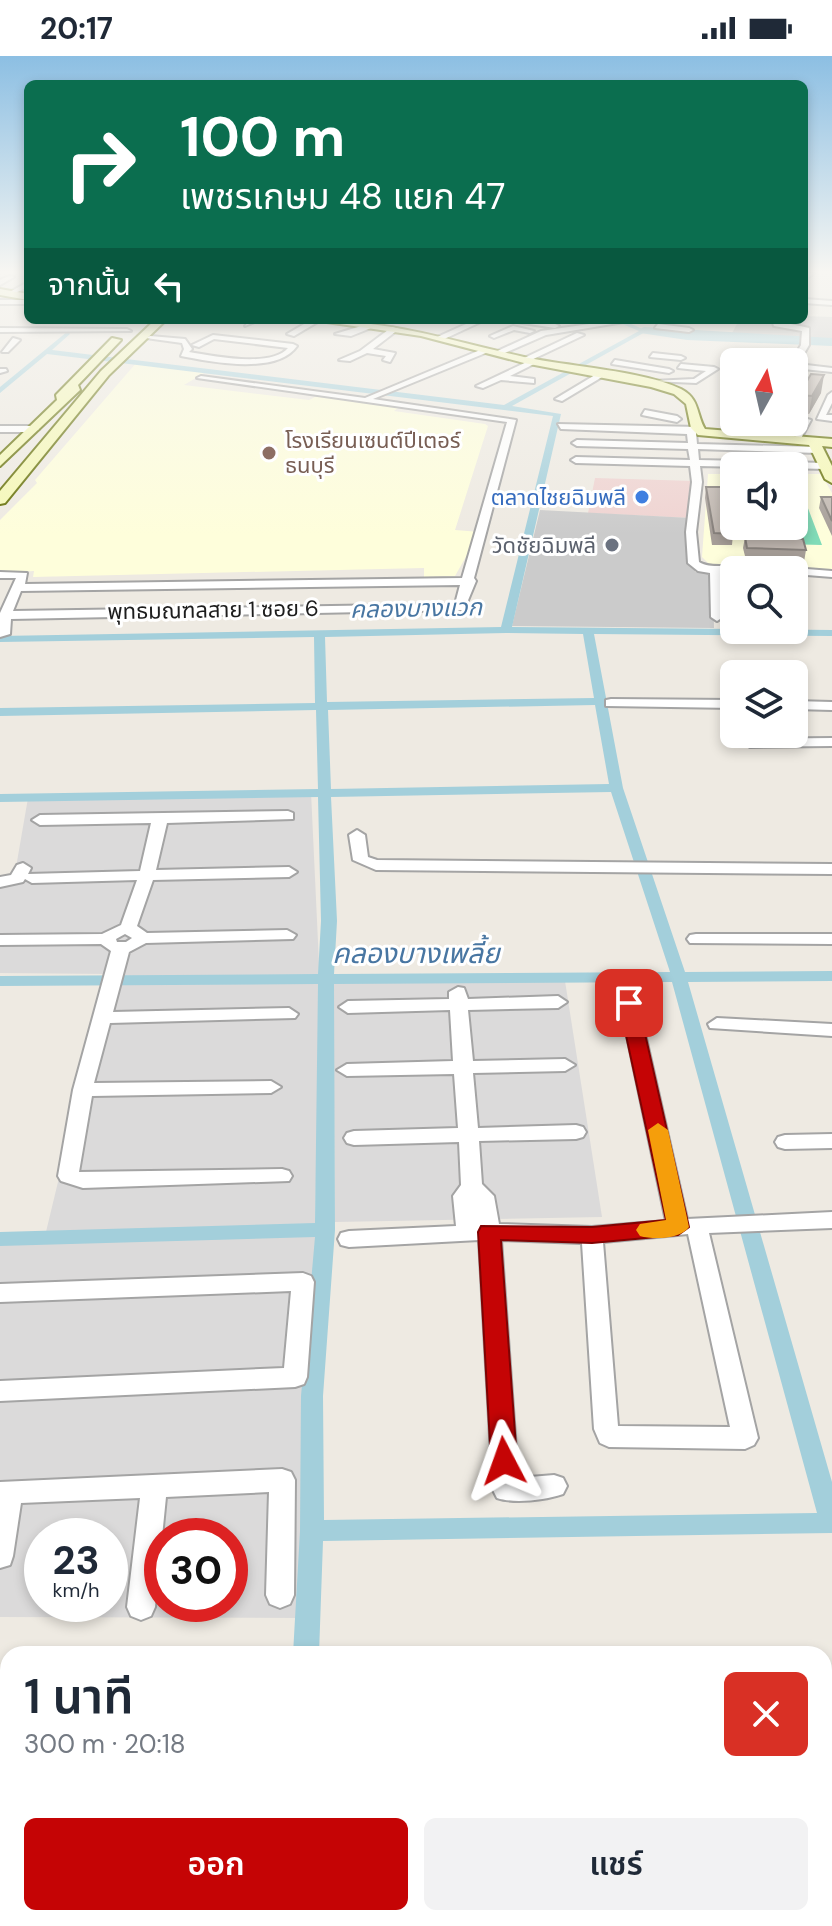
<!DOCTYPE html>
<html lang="th">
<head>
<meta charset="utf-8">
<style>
  :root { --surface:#fff; --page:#f2f2f3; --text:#1f2937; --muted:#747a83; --accent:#c50405 }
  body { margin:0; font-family:"DM Sans","Noto Sans Thai",sans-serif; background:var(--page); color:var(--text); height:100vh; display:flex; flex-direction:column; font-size:30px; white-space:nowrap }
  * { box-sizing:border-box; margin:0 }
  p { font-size:26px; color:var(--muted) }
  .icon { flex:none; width:44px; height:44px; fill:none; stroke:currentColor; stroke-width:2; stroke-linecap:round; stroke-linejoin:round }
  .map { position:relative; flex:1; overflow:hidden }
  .details { position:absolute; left:0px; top:1590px; width:832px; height:280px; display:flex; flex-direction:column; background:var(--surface); border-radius:24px 24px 0 0; box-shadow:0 4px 12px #0003 }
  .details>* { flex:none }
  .guide { position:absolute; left:24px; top:24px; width:784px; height:244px; border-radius:12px; box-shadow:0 4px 12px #0003; background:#0b6e4f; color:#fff; overflow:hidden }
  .needle { width:52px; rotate:8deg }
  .tools { position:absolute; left:720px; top:292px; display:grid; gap:16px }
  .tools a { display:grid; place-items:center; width:88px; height:88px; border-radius:12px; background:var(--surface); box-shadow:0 4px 12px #0003; font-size:40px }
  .speed { position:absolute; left:24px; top:1462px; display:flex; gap:16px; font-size:40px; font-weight:700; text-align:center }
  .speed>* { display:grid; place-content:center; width:104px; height:104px; border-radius:50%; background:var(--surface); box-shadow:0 4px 12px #0003; line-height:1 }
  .speed small { font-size:20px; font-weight:400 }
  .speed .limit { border:12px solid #d22; background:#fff; color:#111 }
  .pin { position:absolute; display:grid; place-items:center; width:68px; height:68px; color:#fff; margin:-34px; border-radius:16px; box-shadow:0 4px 12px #0006 }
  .me { position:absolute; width:88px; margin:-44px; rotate:356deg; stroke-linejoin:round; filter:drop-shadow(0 0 6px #0008) }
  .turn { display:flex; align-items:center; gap:28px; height:168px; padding:0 24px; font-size:36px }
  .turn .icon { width:104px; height:104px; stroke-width:2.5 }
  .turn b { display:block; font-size:56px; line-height:68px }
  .then { display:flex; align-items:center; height:76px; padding:0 24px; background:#0003; gap:16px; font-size:30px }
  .round { display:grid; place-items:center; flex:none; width:84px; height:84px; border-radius:12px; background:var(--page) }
  .headline { display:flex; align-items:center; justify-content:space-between; height:136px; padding:0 24px }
  h1 { font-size:48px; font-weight:600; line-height:60px }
  .action { display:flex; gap:16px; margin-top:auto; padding:16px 24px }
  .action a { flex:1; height:92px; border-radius:12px; background:var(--accent); color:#fff; font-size:32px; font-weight:600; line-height:92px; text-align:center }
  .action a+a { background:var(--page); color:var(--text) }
  .status { display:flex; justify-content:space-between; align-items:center; height:56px; padding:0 40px; background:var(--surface); direction:ltr }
  .status svg { height:22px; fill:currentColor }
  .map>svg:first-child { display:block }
</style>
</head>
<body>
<div class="status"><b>20:17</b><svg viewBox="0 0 49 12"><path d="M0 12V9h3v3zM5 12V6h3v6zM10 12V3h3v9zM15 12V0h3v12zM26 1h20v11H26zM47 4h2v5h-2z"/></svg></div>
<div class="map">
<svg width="832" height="1870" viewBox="0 0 832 1870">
  <rect width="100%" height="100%" fill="#eeeae2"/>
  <path fill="#dbdada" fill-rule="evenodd" d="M 311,736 L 320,929 L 315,1173 L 45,1180 L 108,918 L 0,917 L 0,824 L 14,823 L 28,742 Z
    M 565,925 L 602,1161 L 335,1166 L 333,926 Z
    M 318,1176 L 301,1562 L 0,1561 L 0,1186 ZM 42,1480 L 110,1480 L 110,1548 L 42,1548 ZM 162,1480 L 230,1480 L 230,1548 L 162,1548 Z"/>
  <path fill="#efd3d1" d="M 595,422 L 694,425 L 691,462 L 588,457 Z"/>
  <path fill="#fefedb" d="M 137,306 L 209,314 L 184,329 L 309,344 L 319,339 L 402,349 L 394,355 L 485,368 L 488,370 L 455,474 L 480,476 L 455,520 L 424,521 L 424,512 L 33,521 L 34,515 L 0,517 L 0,464 L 37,427 L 35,424 Z
    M 708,418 L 734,418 L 734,470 L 794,470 L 794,418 L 821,418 L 832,437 L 832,515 L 712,511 L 702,501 Z"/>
  <path fill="#cbcbcb" d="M 804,260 L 832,261 L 832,284 L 731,279 L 739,264 L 804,264 Z
    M 540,454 L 691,462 L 695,516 L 713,517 L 714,572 L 512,570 Z"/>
  <path fill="#81dcb8" d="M 794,447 L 806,447 L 822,489 L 746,487 L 742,470 L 794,470 Z"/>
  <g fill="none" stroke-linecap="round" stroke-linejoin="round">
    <path fill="#a3cfdb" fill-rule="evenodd" d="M 613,264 L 622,264 L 647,275 L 512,350 L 561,358 L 512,571 L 832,574 L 832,580 L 594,578 L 623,732 L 685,916 L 832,915 L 832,925 L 688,926 L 832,1426 L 832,1477 L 323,1485 L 319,1598 L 293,1598 L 300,1475 L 301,1340 L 315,1181 L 0,1190 L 0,1176 L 315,1167 L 318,928 L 0,930 L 0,920 L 318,918 L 321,865 L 318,741 L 0,746 L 0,738 L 318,733 L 316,654 L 0,660 L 0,652 L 315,647 L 314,581 L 0,586 L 0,580 L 501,571 L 553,360 L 47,298 L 0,337 L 0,331 L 68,275 L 70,278 L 52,294 L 504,349 L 639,275 ZM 506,577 L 583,578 L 594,642 L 327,646 L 325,581 ZM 595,649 L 609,728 L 331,733 L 328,654 ZM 611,736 L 670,916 L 334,918 L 337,865 L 331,741 ZM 672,926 L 817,1457 L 324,1464 L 323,1340 L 335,1174 L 334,928 Z
      M 276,1862 L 306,1862 L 305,1870 L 275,1870 Z"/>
    <path fill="#a3cfdb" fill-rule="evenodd" d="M 644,271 L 832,282 L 832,290 L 687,284 L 640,277 L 640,273 Z"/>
    <g stroke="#a4a4a4" stroke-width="4">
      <path id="street" d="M 807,217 L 814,217 L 804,225 L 804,220 Z
        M 9,220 L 14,221 L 0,229 L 0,224 Z
        M 28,226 L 28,231 L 11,239 L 6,238 Z
        M 804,243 L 832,245 L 832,249 L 804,247 Z
        M 0,244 L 28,244 L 28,248 L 0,248 Z
        M 250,264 L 259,264 L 245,270 Z
        M 311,264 L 321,264 L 294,280 L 287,278 Z
        M 475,264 L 485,264 L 442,284 L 435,282 Z
        M 524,264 L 555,268 L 559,270 L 555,272 L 510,265 Z
        M 617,264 L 636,264 L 546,279 L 500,299 L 493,297 L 541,275 Z
        M 772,264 L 809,272 L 809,289 L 798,308 L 832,312 L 832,316 L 794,312 L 794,306 L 791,306 L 801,289 L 802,275 L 774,270 Z
        M 368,268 L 371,272 L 351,280 L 335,278 Z
        M 658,268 L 689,272 L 693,274 L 689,276 L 655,272 Z
        M 513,270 L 534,275 L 530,277 L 514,274 L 494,282 L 490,280 Z
        M 392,271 L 399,273 L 373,293 L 395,297 L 390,306 L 383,304 L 386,300 L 367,297 L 350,305 L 339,304 L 360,295 Z
        M 0,272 L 127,273 L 131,275 L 0,276 Z
        M 577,277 L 584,279 L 527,306 L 520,304 Z
        M 213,279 L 293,288 L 297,290 C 277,319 212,306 181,300 L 184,293 L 182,287 L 146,282 L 150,280 L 185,283 L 192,293 L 189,296 C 213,300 271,312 288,292 L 214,283 L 199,291 L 192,289 Z
        M 13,282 L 20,284 L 8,296 L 2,296 Z
        M 485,292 L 488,296 L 373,343 L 516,364 L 474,522 L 476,525 L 464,554 L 11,563 L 10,578 L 0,581 L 0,557 L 16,522 L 0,522 L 0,516 L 27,517 L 25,528 L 462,522 L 507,366 L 197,322 L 201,320 L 365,342 ZM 460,529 L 455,548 L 13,555 L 21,535 Z
        M 653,297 L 681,300 L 685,302 L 681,304 L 650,301 Z
        M 531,304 L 538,306 L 510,320 L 534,323 L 534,327 L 501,324 L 483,332 L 476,330 Z
        M 615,304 L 669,313 L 673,315 L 669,317 L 612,308 Z
        M 681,308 L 714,311 L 718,313 L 696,327 L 653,325 L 694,323 L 706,315 L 678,312 Z
        M 0,313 L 6,313 L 7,315 L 0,317 Z
        M 600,316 L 607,318 L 562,345 L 555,343 Z
        M 832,336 L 832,347 L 826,359 L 832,359 L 832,365 L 817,363 L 828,339 Z
        M 645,354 L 677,360 L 681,363 L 677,366 L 642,359 Z
        M 804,362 L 811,364 L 799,386 L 793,386 Z
        M 752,366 L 760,366 L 750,382 L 744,382 Z
        M 558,368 L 698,371 L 703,374 L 696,377 L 697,388 L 818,391 L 823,394 L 818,397 L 698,393 L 699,404 L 826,407 L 831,410 L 826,413 L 700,410 L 702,426 L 696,476 L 699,506 C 711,514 728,506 740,514 L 734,514 L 734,517 L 722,517 L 723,561 L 717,565 L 711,561 L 710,517 L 698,515 L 688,507 L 686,476 L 692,426 L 690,410 L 576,407 L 571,404 L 576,401 L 690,404 L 688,393 L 577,390 L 572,387 L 577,384 L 688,387 L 687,378 L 561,373 Z
        M 0,370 L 34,370 L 39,373 L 34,376 L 0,376 Z
        M 794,512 L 832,515 L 832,521 L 794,518 L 794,514 L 789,514 Z
        M 611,643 L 734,644 L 734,652 L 606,650 L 606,644 Z
        M 794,645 L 832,646 L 832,654 L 794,653 Z
        M 832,682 L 832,690 L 750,691 L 743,687 L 750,683 Z
        M 288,755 L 293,757 L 293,763 L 167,767 L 156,814 L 289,811 L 297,816 L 289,821 L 153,824 L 137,870 L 147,877 L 287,874 L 296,879 L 293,883 L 146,887 L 129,896 L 113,956 L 289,952 L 298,958 L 295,962 L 110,967 L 94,1027 L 271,1025 L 281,1031 L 271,1037 L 92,1040 L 79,1116 L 282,1113 L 289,1115 L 292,1120 L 289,1125 L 83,1132 L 61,1125 L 58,1120 L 73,1034 L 111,895 L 101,888 L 0,889 L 0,879 L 102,878 L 121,869 L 137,824 L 32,827 L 25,823 L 23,826 L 0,831 L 0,821 L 11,819 L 17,809 L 23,807 L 31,812 L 28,818 L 140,815 L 151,767 L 40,769 L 32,764 L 40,759 ZM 125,878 L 132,882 L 126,886 L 117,886 L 116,883 Z
        M 357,774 L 365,779 L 368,801 L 377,804 L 832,808 L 832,818 L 376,814 L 353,804 L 349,779 Z
        M 696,878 L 832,878 L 832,888 L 690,887 L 687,883 L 690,879 Z
        M 458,931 L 464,932 L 468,943 L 558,940 L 567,946 L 558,952 L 468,954 L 473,1005 L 565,1003 L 575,1009 L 565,1015 L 473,1017 L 478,1072 L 576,1069 L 583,1071 L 586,1076 L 583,1081 L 576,1083 L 479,1085 L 482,1128 L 494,1140 L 499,1168 L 592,1171 L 666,1165 L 620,947 L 629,941 L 638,947 L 687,1163 L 832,1156 L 832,1172 L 709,1177 L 758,1382 L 754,1389 L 745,1393 L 609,1391 L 600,1387 L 594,1373 L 582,1187 L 501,1184 L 518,1422 L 554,1419 L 563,1422 L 567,1430 L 563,1438 C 545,1444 515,1448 497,1442 L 493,1434 L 479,1184 L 349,1191 L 341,1189 L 338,1183 L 341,1177 L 349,1175 L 456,1170 L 453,1140 L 461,1129 L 459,1086 L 354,1089 L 347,1087 L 344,1082 L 347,1077 L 354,1075 L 458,1072 L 454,1018 L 347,1020 L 337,1014 L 347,1008 L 453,1005 L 450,954 L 348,957 L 339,951 L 348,945 L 449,943 L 449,936 ZM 688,1178 L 730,1371 L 618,1370 L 603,1186 Z
        M 717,962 L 832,968 L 832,980 L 710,972 L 708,968 Z
        M 832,1078 L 832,1092 L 785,1093 L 778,1091 L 775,1086 L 778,1081 L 785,1079 Z
        M 303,1217 L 311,1220 L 314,1226 L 307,1321 L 304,1328 L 295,1331 L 0,1345 L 0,1325 L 284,1312 L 291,1235 L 0,1246 L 0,1228 Z
        M 282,1413 L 291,1416 L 295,1424 L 294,1539 L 290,1548 L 280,1552 L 270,1548 L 266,1539 L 269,1436 L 166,1441 L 155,1551 L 151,1560 L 141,1564 L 131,1560 L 127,1551 L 140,1442 L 21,1447 L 13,1500 L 10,1509 L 0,1512 L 0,1426 Z"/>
    </g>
    <g stroke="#657007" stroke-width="4">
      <path id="secondary" d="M 0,233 L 28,238 L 28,244 L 0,239 Z
        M 155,264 L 166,264 L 109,319 L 5,447 L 0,448 L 0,435 L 101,315 Z
        M 313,264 C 387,264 453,285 524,301 C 570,311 641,314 681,333 C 700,343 696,358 705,373 L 832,383 L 832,391 L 822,390 L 832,410 L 832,427 L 825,423 L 809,389 L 698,379 L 691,372 L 686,348 L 674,338 L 651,331 L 524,307 L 421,280 Z
        M 112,282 L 121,284 L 78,329 L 80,334 L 0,410 L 0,399 L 57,344 L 56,339 Z"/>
    </g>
    <use href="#street" fill="#fff" fill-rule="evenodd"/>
    <use href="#secondary" fill="#f5f8b6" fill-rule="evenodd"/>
  </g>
  <path fill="#a79f99" d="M 821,337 L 809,358 L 796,357 L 799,339 Z
    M 706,431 L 733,478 L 732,489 L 712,489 L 705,442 Z
    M 821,441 L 832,441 L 832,480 L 819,452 Z
    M 745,481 L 806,494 L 804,506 L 746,504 L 743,492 Z"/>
  <path fill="#88827d" d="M 824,319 L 821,337 L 809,358 L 812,340 Z"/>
  <path fill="#c2b9b2" stroke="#88827d" stroke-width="2" d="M 811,318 L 824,319 L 812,340 L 799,339 Z
    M 706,431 L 724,431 L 733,478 L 714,477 Z
    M 821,441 L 832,441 L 832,465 Z
    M 745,481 L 803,483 L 806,494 L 747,492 Z"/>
  <linearGradient id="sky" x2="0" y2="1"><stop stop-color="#8cbfe3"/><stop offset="0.45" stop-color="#f7f6f2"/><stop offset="1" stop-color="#f7f6f2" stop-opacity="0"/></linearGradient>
  <rect width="832" height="479" fill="url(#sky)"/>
  <path fill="#c50405" stroke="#800303" stroke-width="2" d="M 629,941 L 638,947 L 689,1171 L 678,1179 L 592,1187 L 501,1184 L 517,1405 L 513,1413 L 504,1416 L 495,1413 L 491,1405 L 478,1176 L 481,1170 L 592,1171 L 666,1164 L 619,947 Z"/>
  <path fill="#f59e0b" d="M 658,1067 L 668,1074 L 689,1171 C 681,1183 654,1184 640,1180 L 636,1174 L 640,1168 L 666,1164 L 648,1074 Z"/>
  <circle fill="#8d6e63" stroke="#fff" stroke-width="3" cx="269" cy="397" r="8"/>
  <circle fill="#3f7fe0" stroke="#fff" stroke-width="3" cx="642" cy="441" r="8"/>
  <circle fill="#6b7280" stroke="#fff" stroke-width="3" cx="612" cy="489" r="8"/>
  <g text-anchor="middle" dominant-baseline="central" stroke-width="6" stroke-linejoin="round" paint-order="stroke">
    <g font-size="22" fill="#785e54" stroke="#fff" text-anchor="start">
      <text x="285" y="384">โรงเรียนเซนต์ปีเตอร์<tspan x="285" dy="25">ธนบุรี</tspan></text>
    </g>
    <g font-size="22" fill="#366cbe" stroke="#fff" text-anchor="end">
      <text x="626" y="441">ตลาดไชยฉิมพลี</text>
    </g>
    <g font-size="22" fill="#5b616d" stroke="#fff" text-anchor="end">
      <text x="596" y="489">วัดชัยฉิมพลี</text>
    </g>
    <g font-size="22" fill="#1d1d1d" stroke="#fff">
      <text transform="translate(213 554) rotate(-1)">พุทธมณฑลสาย 1 ซอย 6</text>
    </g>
    <g font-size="24" font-style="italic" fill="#4876a2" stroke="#fff">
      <text transform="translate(416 552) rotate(-1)">คลองบางแวก</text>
    </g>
    <g font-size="28" font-style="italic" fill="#4876a2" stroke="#fff">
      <text x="416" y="897">คลองบางเพลี้ย</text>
    </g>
  </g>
</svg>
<div class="tools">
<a><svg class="needle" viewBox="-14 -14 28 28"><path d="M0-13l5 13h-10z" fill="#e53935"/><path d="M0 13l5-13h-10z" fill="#747a83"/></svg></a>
<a><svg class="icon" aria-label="sound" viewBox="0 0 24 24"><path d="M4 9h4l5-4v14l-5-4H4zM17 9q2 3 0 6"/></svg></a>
<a><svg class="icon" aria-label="search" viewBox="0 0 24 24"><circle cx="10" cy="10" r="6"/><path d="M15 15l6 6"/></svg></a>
<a><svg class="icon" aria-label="layers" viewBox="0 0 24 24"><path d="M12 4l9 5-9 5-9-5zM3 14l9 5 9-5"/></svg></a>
</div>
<div class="speed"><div>23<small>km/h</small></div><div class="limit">30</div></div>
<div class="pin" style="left:629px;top:947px;background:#d93025"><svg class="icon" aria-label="arrive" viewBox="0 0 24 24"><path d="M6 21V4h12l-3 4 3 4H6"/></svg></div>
<svg class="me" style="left:504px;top:1405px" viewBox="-20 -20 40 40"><path d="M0-17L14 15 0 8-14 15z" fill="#c50405" stroke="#fff" stroke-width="4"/></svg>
<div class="guide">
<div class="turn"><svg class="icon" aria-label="right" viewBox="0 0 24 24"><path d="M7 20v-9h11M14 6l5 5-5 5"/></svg><div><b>100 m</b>เพชรเกษม 48 แยก 47</div></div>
<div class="then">จากนั้น<svg class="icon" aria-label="left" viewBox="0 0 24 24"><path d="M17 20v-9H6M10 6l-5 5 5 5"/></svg></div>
</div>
<section class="details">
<div class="headline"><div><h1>1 นาที</h1><p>300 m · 20:18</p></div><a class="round" style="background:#d93025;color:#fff"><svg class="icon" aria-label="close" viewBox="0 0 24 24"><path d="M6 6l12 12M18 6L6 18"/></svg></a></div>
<div class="action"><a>ออก</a><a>แชร์</a></div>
</section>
</div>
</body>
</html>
